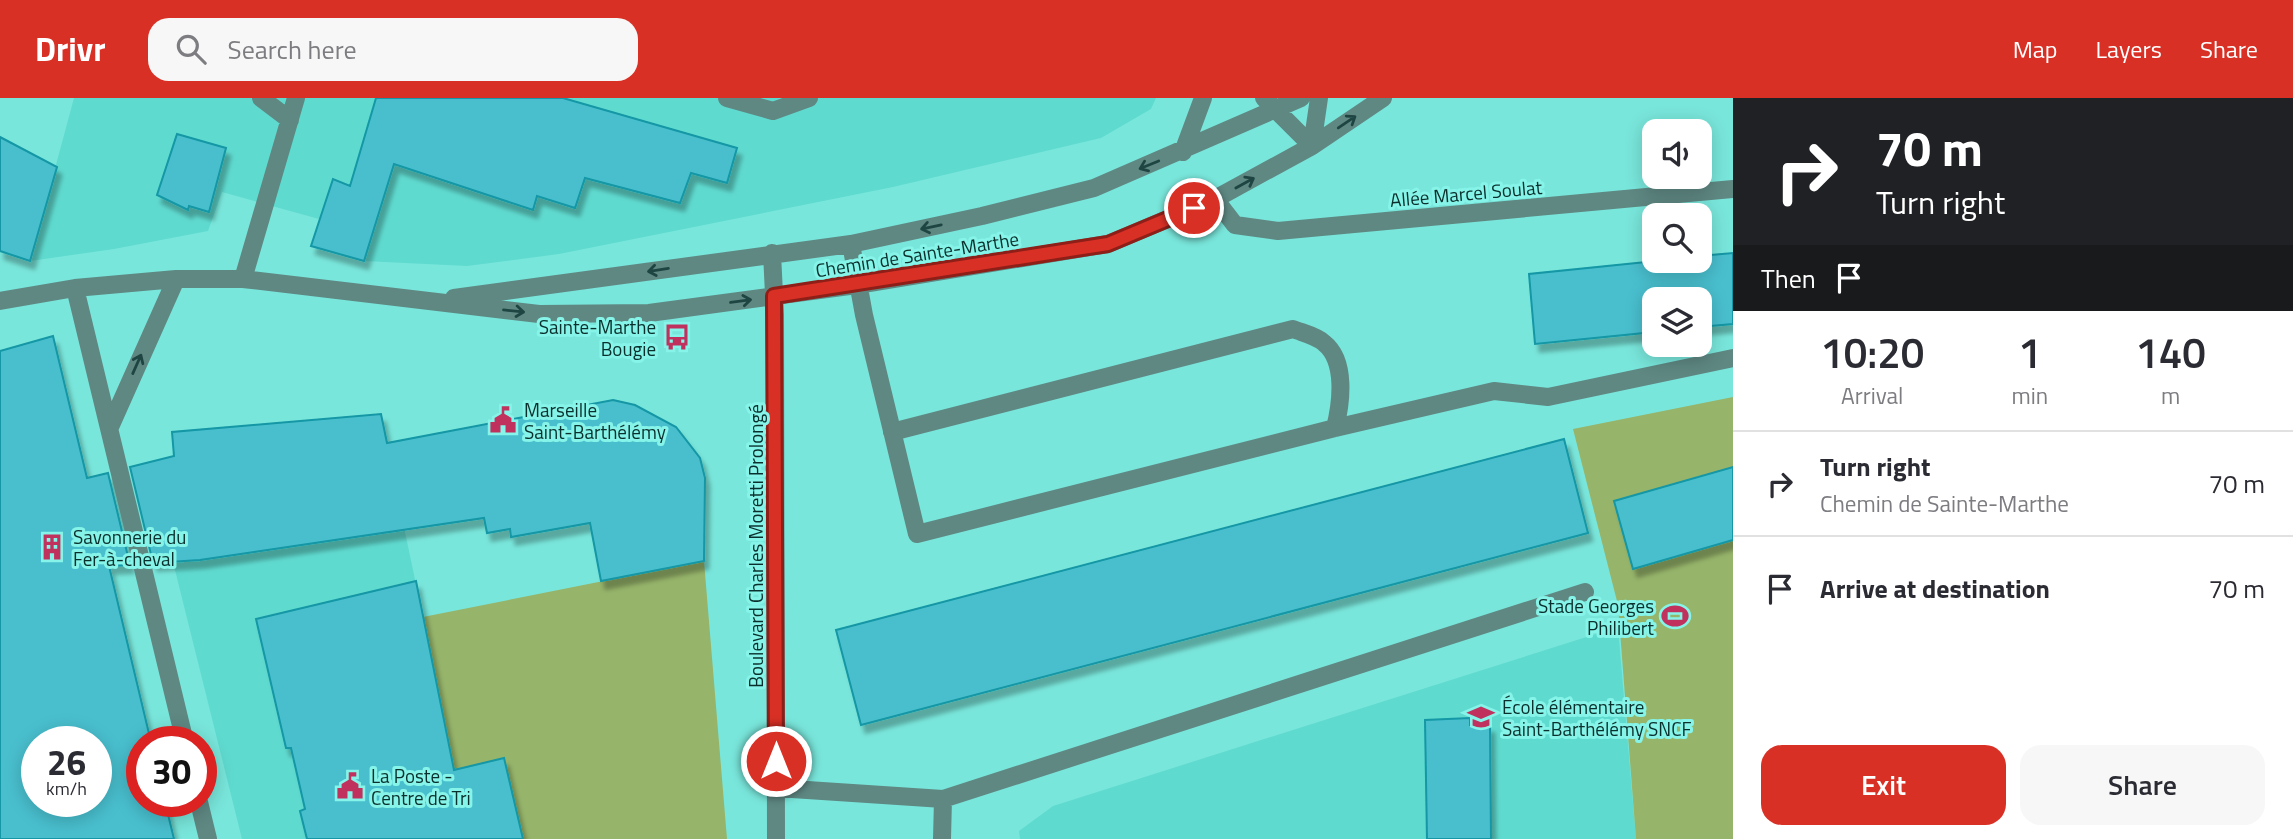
<!DOCTYPE html>
<html lang="en">
<head>
<meta charset="utf-8">
<style>
  :root { --surface:#fff; --page:#f7f7f7; --text:#2b2b33; --muted:#7c7c81; --line:#e1e1e2; --accent:#d93025 }
  body { margin:0; font-family:"Titillium Web",sans-serif; background:var(--page); color:var(--text); height:100vh; display:flex; flex-direction:column; font-size:26px; white-space:nowrap }
  * { box-sizing:border-box; margin:0 }
  p { font-size:23px; color:var(--muted) }
  .icon { flex:none; width:38px; height:38px; fill:none; stroke:currentColor; stroke-width:2; stroke-linecap:round; stroke-linejoin:round }
  .map { position:relative; flex:1; overflow:hidden }
  .details { display:flex; flex-direction:column; background:var(--surface); width:560px }
  .details>* { flex:none }
  .guide { background:#202124; color:#fff; overflow:hidden }
  .buttons { position:absolute; left:1642px; top:21px; display:grid; gap:14px }
  .buttons a { display:grid; place-items:center; width:70px; height:70px; border-radius:14px; background:var(--surface); box-shadow:0 4px 18px #0003; font-size:35px }
  .speed { position:absolute; left:21px; top:628px; display:flex; gap:14px; font-size:35px; font-weight:700; text-align:center }
  .speed>* { display:grid; place-content:center; width:91px; height:91px; border-radius:50%; background:var(--surface); box-shadow:0 4px 18px #0003; line-height:1 }
  .speed small { font-size:18px; font-weight:400 }
  .speed .limit { border:10px solid #d22; background:#fff; color:#111 }
  .pin { position:absolute; display:grid; place-items:center; width:60px; height:60px; color:#fff; margin:-30px; border:4px solid #fff; border-radius:50%; box-shadow:0 2px 7px #0007 }
  .me { position:absolute; width:77px; margin:-38px; rotate:0deg; stroke-linejoin:round; filter:drop-shadow(0 0 5px #0008) }
  .turn { display:flex; align-items:center; gap:24px; height:147px; padding:0 28px; font-size:32px }
  .turn .icon { width:91px; height:91px; stroke-width:2.5 }
  .turn b { display:block; font-size:49px; line-height:60px }
  .then { display:flex; align-items:center; height:66px; padding:0 28px; background:#0003; gap:14px; font-size:26px }
  .eta { display:flex; justify-content:space-evenly; align-items:center; height:119px; text-align:center }
  .eta b { font-size:42px; font-weight:600; line-height:49px }
  .action { display:flex; gap:14px; margin-top:auto; padding:14px 28px }
  .action a { flex:1; height:80px; border-radius:21px; background:var(--accent); color:#fff; font-size:28px; font-weight:600; line-height:80px; text-align:center }
  .action a+a { background:var(--page); color:var(--text) }
  ul { padding:0; list-style:none }
  li { display:flex; align-items:center; gap:21px; height:105px; padding:0 28px; border-top:2px solid var(--line) }
  li div { flex:1 }
  li b { display:block; font-size:26px }
  li em { font-style:normal }
  header { display:flex; align-items:center; gap:42px; box-sizing:border-box; height:98px; padding:0 35px; background:var(--accent); color:#fff }
  header strong { font-size:33px }
  nav { display:flex; gap:38px; margin-inline-start:auto; font-size:24px }
  .search { width:490px; height:63px; background:var(--page); display:flex; align-items:center; gap:18px; box-sizing:border-box; padding:0 24px; border-radius:21px; color:var(--muted); font-size:26px }
  main { display:flex; flex:1; min-height:0 }
  .map>svg:first-child { display:block }
</style>
</head>
<body>
<header>
<strong>Drivr</strong>
<div class="search"><svg class="icon" aria-label="search" viewBox="0 0 24 24"><circle cx="10" cy="10" r="6"/><path d="M15 15l6 6"/></svg>Search here</div>
<nav><a>Map</a><a>Layers</a><a>Share</a></nav>
</header>
<main>
<div class="map">
<svg width="1733" height="741" viewBox="0 0 1733 741">
  <defs>
    <filter id="shadow"><feDropShadow dx="4.5" dy="8" stdDeviation="2" flood-color="#0004"/></filter>
  </defs>
  <rect width="100%" height="100%" fill="#79e6db"/>
  <path fill="#5fdacf" d="M 74,0 L 1156,0 L 1151,11 L 1101,40 L 893,89 L 559,156 L 467,168 L 364,163 L 311,148 L 319,121 L 222,94 L 208,133 L 114,151 L 30,163 Z
    M 402,420 L 470,741 L 242,741 L 173,464 Z
    M 1618,529 L 1636,741 L 1020,741 L 1019,733 L 1053,708 Z"/>
  <path fill="#96b46a" d="M 1733,299 L 1733,741 L 1636,741 L 1618,507 L 1573,331 Z
    M 704,463 L 727,741 L 469,741 L 423,519 Z"/>
  <path fill="#48bfce" stroke="#1497a5" stroke-width="2" fill-rule="evenodd" filter="url(#shadow)" d="M 376,0 L 563,0 L 737,50 L 727,85 L 691,75 L 680,105 L 585,80 L 575,110 L 537,98 L 533,112 L 394,66 L 364,163 L 311,148 L 333,81 L 350,88 Z
    M 177,36 L 226,50 L 209,114 L 189,108 L 188,112 L 157,97 Z
    M 0,39 L 57,69 L 30,163 L 0,153 Z
    M 1733,155 L 1733,226 L 1699,229 L 1699,201 L 1654,201 L 1654,234 L 1535,246 L 1529,176 L 1656,163 L 1699,163 L 1699,158 Z
    M 53,238 L 87,380 L 108,375 L 130,467 L 109,468 L 151,644 L 142,644 L 142,704 L 165,704 L 174,741 L 0,741 L 0,253 ZM 37,644 L 96,644 L 96,704 L 37,704 Z
    M 613,302 L 635,307 L 676,329 L 700,360 L 705,380 L 704,463 L 601,483 L 590,425 L 511,439 L 510,431 L 487,435 L 484,420 L 200,462 L 153,465 L 130,369 L 174,358 L 172,334 L 381,316 L 387,345 Z
    M 1564,341 L 1588,435 L 861,627 L 836,532 Z
    M 1733,369 L 1733,442 L 1633,471 L 1614,403 Z
    M 416,483 L 454,672 L 504,660 L 523,741 L 307,741 L 300,713 L 305,711 L 291,650 L 286,650 L 256,521 Z
    M 1470,620 L 1470,627 L 1490,627 L 1491,741 L 1427,741 L 1425,622 Z"/>
  <g fill="none" stroke-linecap="round" stroke-linejoin="round">
    <path stroke="#5f8883" stroke-width="18" d="M 261,0 L 290,22
      M 727,0 L 773,13 L 809,0
      M 1264,0 L 1312,48
      M 1312,48 L 1319,0
      M 1183,54 L 1203,0
      M 1215,101 L 1235,127 L 1278,133 L 1733,91
      M 851,146 L 864,217 L 917,436 L 1335,330 L 1494,293 L 1548,299 L 1733,260
      M 772,155 L 775,217 L 776,741
      M 243,181 L 296,0
      M 75,190 L 185,644
      M 454,200 L 851,146 L 982,118 L 1094,90 L 1301,0
      M 0,203 L 75,190 L 176,181 L 243,181 L 539,216 L 649,215 L 857,187 L 1108,146 L 1215,101 L 1312,48 L 1383,0
      M 110,329 L 176,181
      M 892,334 L 1293,231 C 1303,235 1317,238 1324,245 C 1347,263 1341,306 1335,330
      M 777,690 L 943,701 L 1585,494
      M 199,704 L 208,741
      M 942,741 L 943,701"/>
  </g>
  <defs><path id="oneway-shaft" d="M-6 0H5M1.5-3L5.5 0L1.5 3" fill="none" stroke-width="1.6" stroke-linecap="round" stroke-linejoin="round" transform="scale(1.75)"/></defs>
  <g stroke="#1f4542">
    <use href="#oneway-shaft" transform="translate(1347 24) rotate(-34)"/>
    <use href="#oneway-shaft" transform="translate(1149 67) rotate(158)"/>
    <use href="#oneway-shaft" transform="translate(1245 85) rotate(-29)"/>
    <use href="#oneway-shaft" transform="translate(931 129) rotate(168)"/>
    <use href="#oneway-shaft" transform="translate(658 172) rotate(171)"/>
    <use href="#oneway-shaft" transform="translate(741 203) rotate(-8)"/>
    <use href="#oneway-shaft" transform="translate(514 213) rotate(6)"/>
    <use href="#oneway-shaft" transform="translate(137 266) rotate(-66)"/>
  </g>
  <g fill="none" stroke-linecap="round" stroke-linejoin="round">
    <g stroke="#8d1f18" stroke-width="18">
      <path id="route" d="M 776,663 L 774,198 L 1108,146 L 1194,110"/>
    </g>
    <use href="#route" stroke="#d93025" stroke-width="12"/>
  </g>
  <defs>
    <g id="bus-bare" transform="scale(2.1)"><path d="M-5-6H5V4H4V6H2V4H-2V6H-4V4H-5ZM-3.5-4V0h7V-4ZM-3.5 1.2v1.5H-2V1.2ZM2 1.2v1.5H3.5V1.2Z" fill="#c0315e" stroke="#86f4e8" stroke-width="2.5" paint-order="stroke"/></g>
    <g id="civic-bare" transform="scale(2.1)"><path d="M-.6-6.5H3V-4.5H.6V-3L4-1V1h2V6H-6V1h2V-1L-.6-3ZM-1.2 2.5V6h2.4V2.5Z" fill="#c0315e" stroke="#86f4e8" stroke-width="2.5" paint-order="stroke"/></g>
    <g id="building-bare" transform="scale(2.1)"><path d="M-4-6H4V6H1V3H-1V6H-4ZM-2.5-4.3h1.7v1.8h-1.7ZM.8-4.3h1.7v1.8H.8ZM-2.5-1h1.7V.8h-1.7ZM.8-1h1.7V.8H.8Z" fill="#c0315e" stroke="#86f4e8" stroke-width="2.5" paint-order="stroke"/></g>
    <g id="stadium-bare" transform="scale(2.1)"><path d="M0-5a6.5 5 0 1 0 0 10a6.5 5 0 1 0 0-10ZM-3.5-1.8h7v3.6h-7Z" fill="#c0315e" stroke="#86f4e8" stroke-width="2.5" paint-order="stroke"/></g>
    <g id="school-bare" transform="scale(2.1)"><path d="M0-5L7-2L0 1L-7-2ZM-4 1L0 2.5L4 1V4Q0 6-4 4Z" fill="#c0315e" stroke="#86f4e8" stroke-width="2.5" paint-order="stroke"/></g>
  </defs>
  <g fill-rule="evenodd">
    <use href="#bus-bare" x="677" y="239"/>
    <use href="#civic-bare" x="503" y="322"/>
    <use href="#building-bare" x="52" y="449"/>
    <use href="#stadium-bare" x="1675" y="518"/>
    <use href="#school-bare" x="1481" y="619"/>
    <use href="#civic-bare" x="350" y="688"/>
  </g>
  <g text-anchor="middle" dominant-baseline="central" stroke-width="6" stroke-linejoin="round" paint-order="stroke">
    <g font-size="19" fill="#0a2f2c" stroke="#86f4e8">
      <text transform="translate(1466 95) rotate(-5)">Allée Marcel Soulat</text>
      <text transform="translate(917 156) rotate(-9)">Chemin de Sainte-Marthe</text>
      <text transform="translate(755 448) rotate(-90)">Boulevard Charles Moretti Prolongé</text>
    </g>
    <g font-size="19" fill="#0a2f2c" stroke="#86f4e8" text-anchor="start">
      <text x="656" y="228" text-anchor="end">Sainte-Marthe<tspan x="656" dy="22">Bougie</tspan></text>
      <text x="524" y="311">Marseille<tspan x="524" dy="22">Saint-Barthélémy</tspan></text>
      <text x="73" y="438">Savonnerie du<tspan x="73" dy="22">Fer-à-cheval</tspan></text>
      <text x="1654" y="507" text-anchor="end">Stade Georges<tspan x="1654" dy="22">Philibert</tspan></text>
      <text x="1502" y="608">École élémentaire<tspan x="1502" dy="22">Saint-Barthélémy SNCF</tspan></text>
      <text x="371" y="677">La Poste -<tspan x="371" dy="22">Centre de Tri</tspan></text>
    </g>
  </g>
</svg>
<div class="buttons">
<a><svg class="icon" aria-label="sound" viewBox="0 0 24 24"><path d="M4 9h4l5-4v14l-5-4H4zM17 9q2 3 0 6"/></svg></a>
<a><svg class="icon" aria-label="search" viewBox="0 0 24 24"><circle cx="10" cy="10" r="6"/><path d="M15 15l6 6"/></svg></a>
<a><svg class="icon" aria-label="layers" viewBox="0 0 24 24"><path d="M12 4l9 5-9 5-9-5zM3 14l9 5 9-5"/></svg></a>
</div>
<div class="speed"><div>26<small>km/h</small></div><div class="limit">30</div></div>
<div class="pin" style="left:1194px;top:110px;background:#d93025"><svg class="icon" aria-label="arrive" viewBox="0 0 24 24"><path d="M6 21V4h12l-3 4 3 4H6"/></svg></div>
<svg class="me" style="left:776px;top:663px" viewBox="-20 -20 40 40"><circle r="17" fill="#d93025" stroke="#fff" stroke-width="3"/><path d="M0-11L8 9 0 5-8 9z" fill="#fff"/></svg>
</div>
<section class="details">
<div class="guide">
<div class="turn"><svg class="icon" aria-label="right" viewBox="0 0 24 24"><path d="M7 20v-9h11M14 6l5 5-5 5"/></svg><div><b>70 m</b>Turn right</div></div>
<div class="then">Then<svg class="icon" aria-label="arrive" viewBox="0 0 24 24"><path d="M6 21V4h12l-3 4 3 4H6"/></svg></div>
</div>
<div class="eta">
<div><b>10:20</b><p>Arrival</p></div>
<div><b>1</b><p>min</p></div>
<div><b>140</b><p>m</p></div>
</div>
<ul>
<li><svg class="icon" aria-label="right" viewBox="0 0 24 24"><path d="M7 20v-9h11M14 6l5 5-5 5"/></svg><div><b>Turn right</b><p>Chemin de Sainte-Marthe</p></div><em>70 m</em></li>
<li><svg class="icon" aria-label="arrive" viewBox="0 0 24 24"><path d="M6 21V4h12l-3 4 3 4H6"/></svg><div><b>Arrive at destination</b></div><em>70 m</em></li>
</ul>
<div class="action"><a>Exit</a><a>Share</a></div>
</section>
</main>
</body>
</html>
